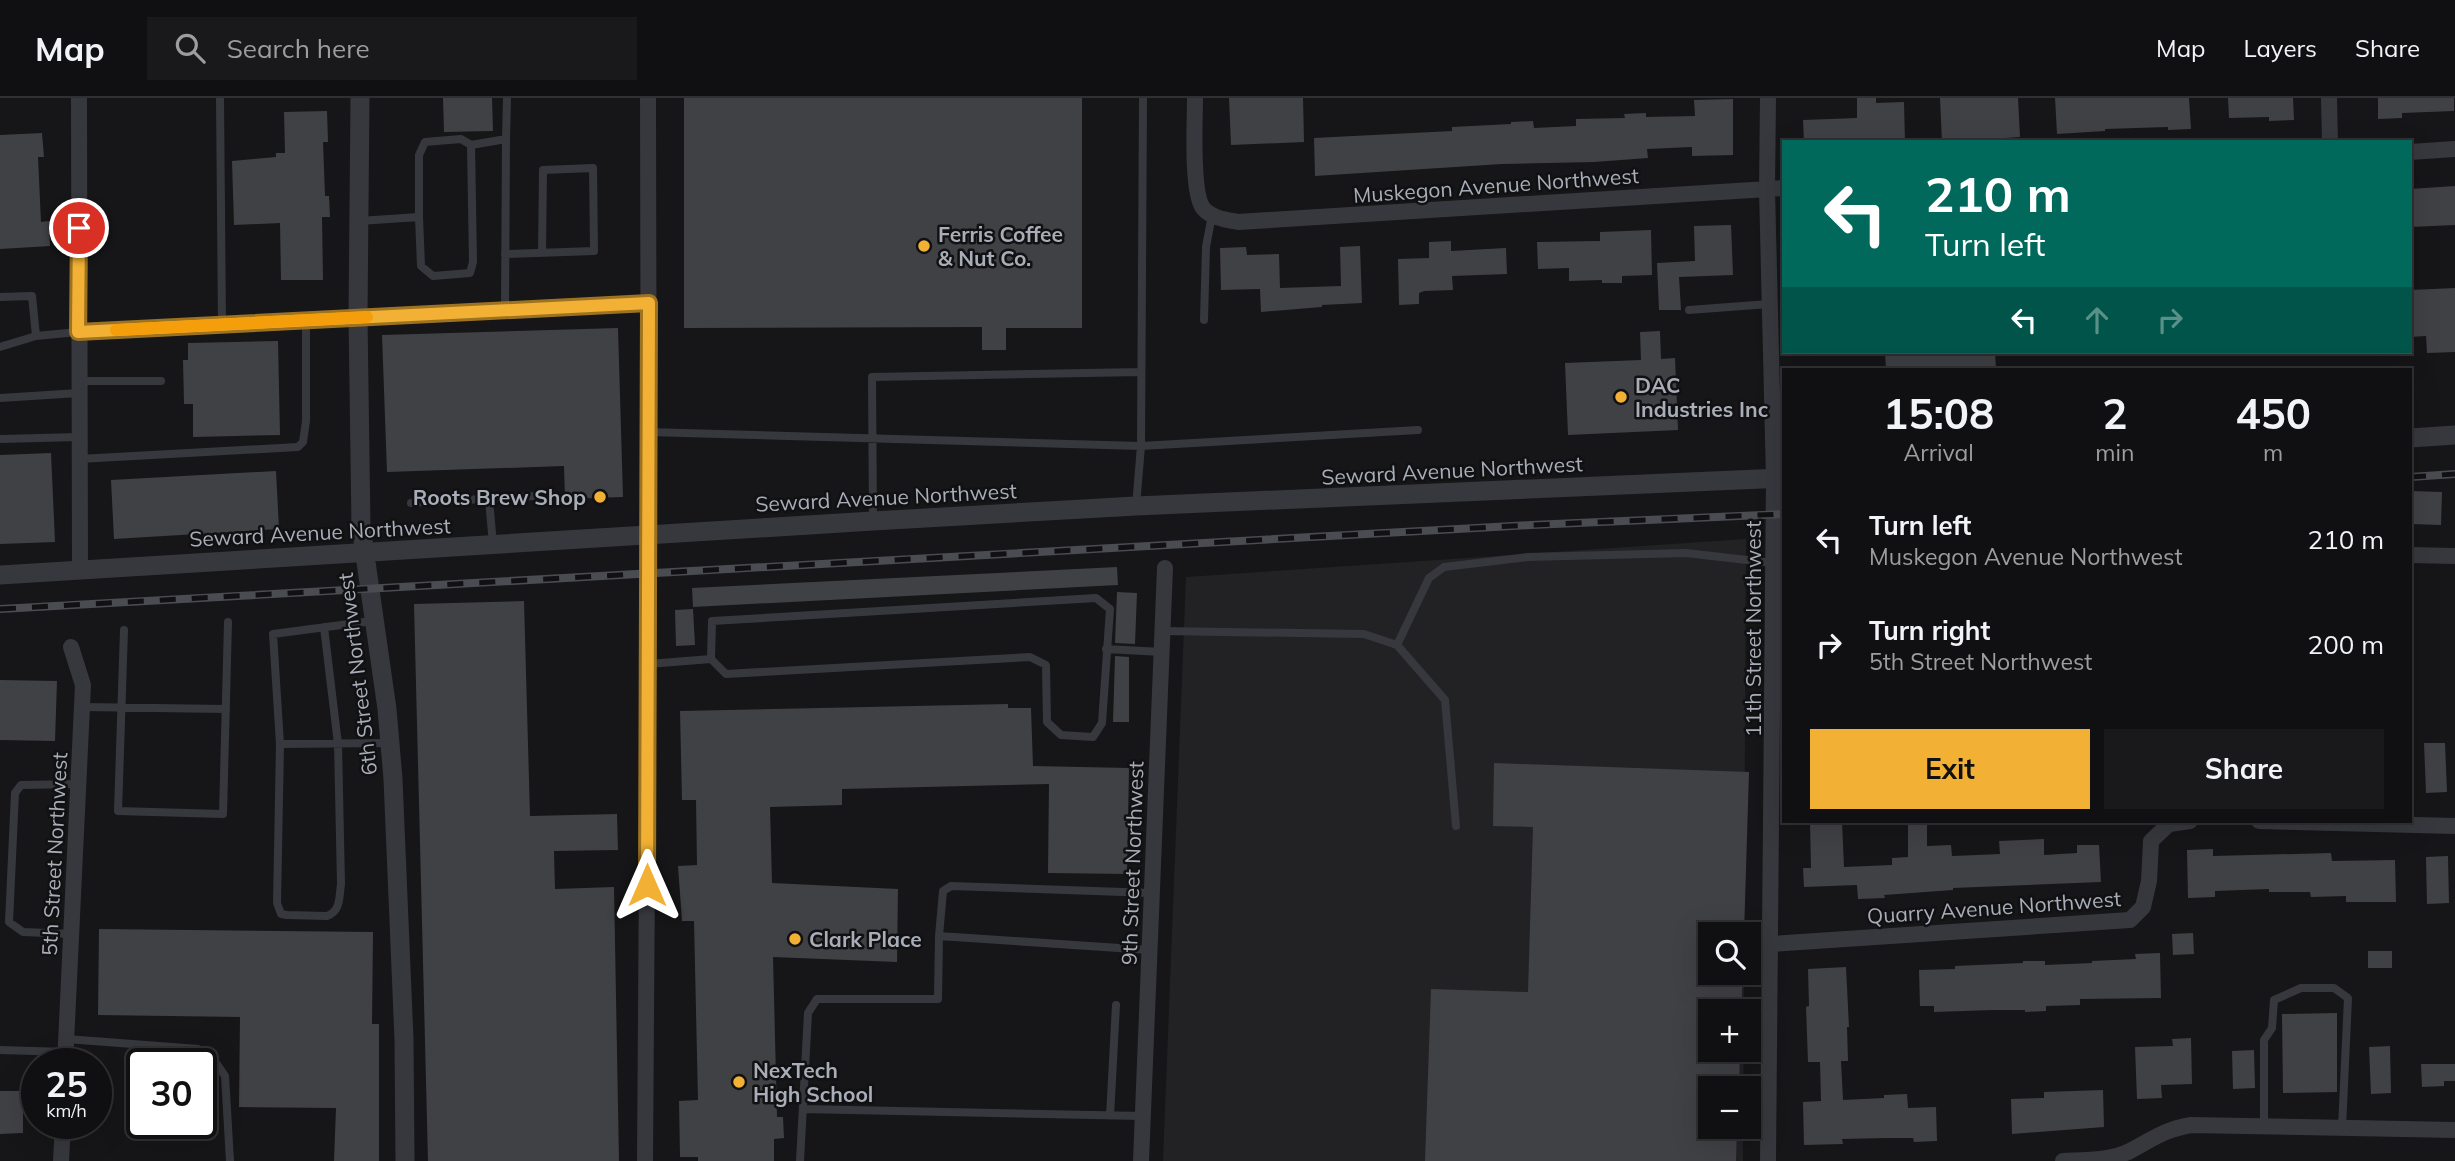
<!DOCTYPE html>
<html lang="en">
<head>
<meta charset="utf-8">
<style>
  :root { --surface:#101012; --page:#19191b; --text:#f1f3f6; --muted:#9c9d9f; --line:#303032; --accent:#f2b134 }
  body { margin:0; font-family:Mulish,sans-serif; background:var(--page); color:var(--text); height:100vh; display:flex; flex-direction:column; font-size:26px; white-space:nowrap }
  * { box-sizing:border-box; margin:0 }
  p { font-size:23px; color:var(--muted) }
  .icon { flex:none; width:38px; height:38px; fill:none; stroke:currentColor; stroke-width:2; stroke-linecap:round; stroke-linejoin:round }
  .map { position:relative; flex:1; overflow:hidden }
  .sheet { position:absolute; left:1782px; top:270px; width:630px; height:455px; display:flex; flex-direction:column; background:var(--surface); border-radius:0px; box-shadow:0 7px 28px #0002,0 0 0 2px var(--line) }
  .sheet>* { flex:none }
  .top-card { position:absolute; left:1782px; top:42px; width:630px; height:214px; border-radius:0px; box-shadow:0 7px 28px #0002,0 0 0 2px var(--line); background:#00695c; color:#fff; overflow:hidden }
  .fabs { position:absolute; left:1698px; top:824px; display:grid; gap:14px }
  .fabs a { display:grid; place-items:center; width:63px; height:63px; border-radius:0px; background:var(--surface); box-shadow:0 7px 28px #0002,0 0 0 2px var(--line); font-size:35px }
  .speed { position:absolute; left:21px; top:950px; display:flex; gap:14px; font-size:35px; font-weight:700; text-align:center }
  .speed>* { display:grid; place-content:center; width:91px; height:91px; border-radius:50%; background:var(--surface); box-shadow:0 7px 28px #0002,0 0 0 2px var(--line); line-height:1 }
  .speed small { font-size:18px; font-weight:400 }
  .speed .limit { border:4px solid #111; border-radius:10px; background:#fff; color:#111 }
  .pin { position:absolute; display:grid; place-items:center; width:60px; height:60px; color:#fff; margin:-30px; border:4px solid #fff; border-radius:50%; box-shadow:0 2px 7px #0007 }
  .me { position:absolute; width:77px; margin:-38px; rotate:0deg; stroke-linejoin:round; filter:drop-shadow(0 0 5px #0008) }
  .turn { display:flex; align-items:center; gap:24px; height:147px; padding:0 28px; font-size:32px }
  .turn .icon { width:91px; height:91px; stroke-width:2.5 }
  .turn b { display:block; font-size:49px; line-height:60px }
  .lanes { display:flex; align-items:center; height:66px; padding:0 28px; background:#0003; justify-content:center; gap:35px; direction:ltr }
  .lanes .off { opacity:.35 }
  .eta { display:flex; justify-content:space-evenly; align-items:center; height:119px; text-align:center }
  .eta b { font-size:42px; font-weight:700; line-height:49px }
  .cta { display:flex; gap:14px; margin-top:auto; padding:14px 28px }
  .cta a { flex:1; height:80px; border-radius:0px; background:var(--accent); color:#111; font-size:28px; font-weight:700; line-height:80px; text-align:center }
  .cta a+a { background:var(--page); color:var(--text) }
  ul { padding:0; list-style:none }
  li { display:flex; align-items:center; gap:21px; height:105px; padding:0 28px }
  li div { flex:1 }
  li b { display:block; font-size:26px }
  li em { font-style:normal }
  header { display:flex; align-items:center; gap:42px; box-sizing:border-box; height:98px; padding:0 35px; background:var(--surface); border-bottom:2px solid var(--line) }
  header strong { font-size:33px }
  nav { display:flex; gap:38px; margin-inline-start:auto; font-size:24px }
  .search { width:490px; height:63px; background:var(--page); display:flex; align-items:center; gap:18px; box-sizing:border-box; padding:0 24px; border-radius:0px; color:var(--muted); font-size:26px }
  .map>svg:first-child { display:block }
</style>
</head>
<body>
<header>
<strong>Map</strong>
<div class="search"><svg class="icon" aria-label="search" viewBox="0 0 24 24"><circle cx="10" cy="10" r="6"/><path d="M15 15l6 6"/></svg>Search here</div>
<nav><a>Map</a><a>Layers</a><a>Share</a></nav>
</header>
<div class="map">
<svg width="2455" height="1063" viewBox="0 0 2455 1063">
  <rect width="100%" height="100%" fill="#161618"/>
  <path fill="#222225" d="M 1746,441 L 1744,836 L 1710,836 L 1710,875 L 1744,875 L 1744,913 L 1710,914 L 1710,952 L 1744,952 L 1743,990 L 1710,990 L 1710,1029 L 1743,1029 L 1743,1063 L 1163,1063 L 1186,479 Z"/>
  <path fill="#404145" d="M 443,0 L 492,0 L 493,33 L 444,34 Z
    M 684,0 L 1082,0 L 1082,230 L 1006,230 L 1006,252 L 982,252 L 982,229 L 684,230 Z
    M 1229,0 L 1303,0 L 1304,44 L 1231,47 Z
    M 1857,0 L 1876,0 L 1876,5 L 1904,4 L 1905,44 L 1804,44 L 1803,22 L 1857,20 Z
    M 1940,0 L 2018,0 L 2020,39 L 1942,44 Z
    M 2055,0 L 2189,0 L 2191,31 L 2168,32 L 2168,29 L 2105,31 L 2105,33 L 2057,36 Z
    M 2228,0 L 2293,0 L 2294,22 L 2269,23 L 2269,19 L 2229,20 Z
    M 2378,0 L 2454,0 L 2454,13 L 2402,15 L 2402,20 L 2378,21 Z
    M 1733,1 L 1733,57 L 1692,58 L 1692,49 L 1647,51 L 1648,60 L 1594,64 L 1502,66 L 1315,78 L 1314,40 L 1452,33 L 1452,29 L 1511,26 L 1511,24 L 1533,23 L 1534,30 L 1576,28 L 1576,21 L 1625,20 L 1624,16 L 1646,15 L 1646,19 L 1695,18 L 1694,2 Z
    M 327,13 L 328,44 L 323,44 L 325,98 L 329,98 L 330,119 L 322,119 L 323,182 L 281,182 L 280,125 L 234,127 L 232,63 L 276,59 L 276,55 L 285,55 L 284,14 Z
    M 42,35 L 44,59 L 38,59 L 41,124 L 49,123 L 50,148 L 0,151 L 0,37 Z
    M 2455,88 L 2455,127 L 2410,129 L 2410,91 Z
    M 1731,127 L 1733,177 L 1679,179 L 1681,212 L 1659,212 L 1657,165 L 1695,163 L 1694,128 Z
    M 1651,132 L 1652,177 L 1622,178 L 1622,185 L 1602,185 L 1602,182 L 1569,183 L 1569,170 L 1538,171 L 1537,144 L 1600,143 L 1600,134 Z
    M 1451,143 L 1451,153 L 1506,150 L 1507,176 L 1452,178 L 1453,192 L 1424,193 L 1419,195 L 1419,206 L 1399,207 L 1398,161 L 1429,160 L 1429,144 Z
    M 1360,148 L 1362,205 L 1322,207 L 1322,209 L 1261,214 L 1260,191 L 1221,192 L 1220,150 L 1246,149 L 1247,157 L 1279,156 L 1280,190 L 1341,188 L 1340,149 Z
    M 2455,190 L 2455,254 L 2427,255 L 2426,238 L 2410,239 L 2410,192 Z
    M 618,230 L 623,399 L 565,401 L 564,368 L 387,374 L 382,237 Z
    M 1660,233 L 1661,261 L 1675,260 L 1678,332 L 1568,337 L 1565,265 L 1641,262 L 1640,234 Z
    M 278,243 L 280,337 L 193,339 L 193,306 L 184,306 L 183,262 L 188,262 L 188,245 Z
    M 1885,254 L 1995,254 L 1996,271 L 1886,271 Z
    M 51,355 L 55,444 L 0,446 L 0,357 Z
    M 276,373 L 279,431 L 114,441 L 111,382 Z
    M 2410,393 L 2442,394 L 2441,427 L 2410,426 Z
    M 1117,469 L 1118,487 L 693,509 L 692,490 Z
    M 1117,494 L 1137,495 L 1135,546 L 1115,545 Z
    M 524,503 L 530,718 L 617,716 L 618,752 L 554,753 L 555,791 L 614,789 L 619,1063 L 428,1063 L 414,506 Z
    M 693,511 L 695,547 L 676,548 L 675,512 Z
    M 1115,558 L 1129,559 L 1129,624 L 1113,624 Z
    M 0,582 L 57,583 L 55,643 L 0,642 Z
    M 1008,606 L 1008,610 L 1031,610 L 1033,668 L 1129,670 L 1127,776 L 1048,775 L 1049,686 L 842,691 L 842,707 L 770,709 L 772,785 L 898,791 L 897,864 L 773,859 L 777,1019 L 783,1019 L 784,1040 L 774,1041 L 774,1063 L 698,1063 L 698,1059 L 680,1059 L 679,1003 L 698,1002 L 694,823 L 682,823 L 678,768 L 697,767 L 696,702 L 682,702 L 680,613 Z
    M 2424,645 L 2445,645 L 2447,694 L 2426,695 Z
    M 1494,665 L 1749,674 L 1744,836 L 1710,836 L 1710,875 L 1743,875 L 1741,914 L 1710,914 L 1710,952 L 1740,952 L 1739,990 L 1710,990 L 1710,1029 L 1737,1029 L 1736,1063 L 1425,1063 L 1431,891 L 1528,894 L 1533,729 L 1493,728 Z
    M 1842,723 L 1844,769 L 1892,767 L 1892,760 L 1908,759 L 1908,723 L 1927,723 L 1927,748 L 1951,747 L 1952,758 L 2000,756 L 1999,743 L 2044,741 L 2044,757 L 2077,755 L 2077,747 L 2099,747 L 2101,784 L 1953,790 L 1953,792 L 1884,797 L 1885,800 L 1858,801 L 1857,787 L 1804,789 L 1803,770 L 1811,770 L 1810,725 Z
    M 2213,751 L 2213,758 L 2331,755 L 2332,763 L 2395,762 L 2396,804 L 2346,804 L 2346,798 L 2311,799 L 2310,794 L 2269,794 L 2269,791 L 2215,793 L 2215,799 L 2188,800 L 2187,752 Z
    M 2448,758 L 2449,805 L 2427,806 L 2426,759 Z
    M 99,831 L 373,834 L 372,926 L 379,926 L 379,1063 L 334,1063 L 336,1010 L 239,1009 L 240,919 L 98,917 Z
    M 2193,835 L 2194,856 L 2173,857 L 2172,836 Z
    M 2368,853 L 2392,853 L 2392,870 L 2368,870 Z
    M 2160,855 L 2161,900 L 2080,901 L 2080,907 L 2046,908 L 2046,913 L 2025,914 L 2025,912 L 1993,912 L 1934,914 L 1934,908 L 1920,908 L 1919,872 L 1955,871 L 1955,868 L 2023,865 L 2023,863 L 2045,863 L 2045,867 L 2092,865 L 2092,863 L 2136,861 L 2135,856 Z
    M 1846,869 L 1849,929 L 1847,929 L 1848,963 L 1841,963 L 1843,1002 L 1884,1000 L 1884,997 L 1907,996 L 1908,1010 L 1936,1009 L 1937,1043 L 1914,1044 L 1913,1040 L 1886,1040 L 1842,1041 L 1843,1046 L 1804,1047 L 1803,1004 L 1821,1003 L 1820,964 L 1808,964 L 1806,909 L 1809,908 L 1808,871 Z
    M 2337,915 L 2337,994 L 2283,995 L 2282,916 Z
    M 2191,940 L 2192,986 L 2161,987 L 2162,1000 L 2137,1001 L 2135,949 L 2173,948 L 2172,941 Z
    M 2390,948 L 2391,995 L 2371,996 L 2369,949 Z
    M 2254,952 L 2255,990 L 2233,991 L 2232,953 Z
    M 2421,966 L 2455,966 L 2455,983 L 2444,983 L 2444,988 L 2422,989 Z
    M 2103,992 L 2104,1029 L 2012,1036 L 2011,1001 L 2044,1000 L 2044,994 Z
    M 0,993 L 23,993 L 23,1035 L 0,1036 Z"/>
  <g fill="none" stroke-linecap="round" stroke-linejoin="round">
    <path stroke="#37383d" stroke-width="8" d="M 220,0 L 222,227
      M 1143,0 L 1141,348 L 1418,332
      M 471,47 L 506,41 L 507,0
      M 359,123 L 419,119 L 421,168 L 433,178 L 470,175 L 473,164 L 471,47 L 461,41 L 425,44 L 419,57 L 419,119
      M 505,156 L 594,153 L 593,70 L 543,72 L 542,155
      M 0,199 L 32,198 L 36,238 L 78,234
      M 505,212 L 506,41
      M 1689,212 L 1769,206
      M 1204,222 L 1206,149 L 1212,117
      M 0,249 L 36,238
      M 80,283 L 161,283
      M 0,300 L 79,295
      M 648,334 L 1141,348 L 1136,408
      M 0,341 L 79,339
      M 79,361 L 298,349 L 303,344 L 306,323 L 306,222
      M 489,402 L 493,446
      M 411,405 L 553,397
      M 873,423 L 872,279 L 1141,274
      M 324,529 L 338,646 L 341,786 C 339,799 341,813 327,818 L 287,817 L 281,816 L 277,805 L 280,646 L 273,536 L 372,523
      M 124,532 L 118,713 L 223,716 L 228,524
      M 1163,533 L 1364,536 L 1397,547 L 1445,602 L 1456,728
      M 1397,547 L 1429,480 L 1444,469 L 1528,459 L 1686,455 L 1773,465
      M 1106,551 L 1162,554
      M 648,566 L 711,561 L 712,523 L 1096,500 L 1110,511 L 1102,625 L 1093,639 L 1061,637 L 1047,624 L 1046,567 L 1030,559 L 726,576 L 711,561
      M 82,609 L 226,611
      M 280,646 L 389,645
      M 72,836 L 23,834 L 9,824 L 15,695 L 21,687 L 79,686
      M 939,838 L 943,793 L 951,788 L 1151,795
      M 67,941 L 198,951 L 212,959 L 225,978 L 230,1063
      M 0,952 L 66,954
      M 803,1011 L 1143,1018
      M 1110,1018 L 1116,907
      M 2264,1028 L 2264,942 L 2272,930 L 2274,902 L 2301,890 L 2334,890 L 2348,900 L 2342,1030
      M 800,1063 L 808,915 L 817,901 L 938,901 L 939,838 L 1149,852"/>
    <path stroke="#37383d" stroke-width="16" d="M 79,0 L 80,471
      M 1195,0 C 1195,22 1191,94 1203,110 C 1211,120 1227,122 1238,124 L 1783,90
      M 1768,0 L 1767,91 L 1774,380 L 1768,1063
      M 2329,0 L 2330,44
      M 2410,54 L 2455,51
      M 78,234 L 649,205
      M 2410,457 L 2455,458
      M 2259,723 L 2455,728
      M 1772,846 L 2130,822 L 2143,809 L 2149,783 L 2151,743 L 2169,726 L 2190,723
      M 65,966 L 83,587 L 71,549
      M 61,1063 L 63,1026
      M 645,1063 L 649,476 L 648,0
      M 1141,1063 L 1165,470
      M 2063,1063 C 2084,1062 2110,1063 2130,1053 C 2153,1041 2163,1032 2191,1027 L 2455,1032"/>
    <path stroke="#37383d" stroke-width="19" d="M 360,0 L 358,219 L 361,429 L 387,611 L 393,681 L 404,941 L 405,1063
      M 2410,340 L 2455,337
      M 0,477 L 873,423 L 1136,408 L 1783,380"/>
    <g stroke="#4a4c52" stroke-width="8">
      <path id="rail" d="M 2410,379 L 2455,376
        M 0,511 L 1531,427 L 1783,416"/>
    </g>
    <use href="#rail" stroke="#111113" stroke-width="5" stroke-dasharray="16" stroke-linecap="butt"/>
  </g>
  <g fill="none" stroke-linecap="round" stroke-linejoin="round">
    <g stroke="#9d7322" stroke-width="18">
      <path id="route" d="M 79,130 L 78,234 L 649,205 L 647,787"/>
    </g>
    <use href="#route" stroke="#f2b134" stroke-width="12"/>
    <path stroke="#f59e0b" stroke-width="12" d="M 116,232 L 367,219"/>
  </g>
  <g fill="#f2b134" stroke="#111113" stroke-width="2.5">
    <circle cx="924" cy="148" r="7"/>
    <circle cx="1621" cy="299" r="7"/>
    <circle cx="600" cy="399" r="7"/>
    <circle cx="795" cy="841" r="7"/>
    <circle cx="739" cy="984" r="7"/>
  </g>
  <g text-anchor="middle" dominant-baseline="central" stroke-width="5" stroke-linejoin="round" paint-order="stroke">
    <g font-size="21" fill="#a8adb8" stroke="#111113">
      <text transform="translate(1496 87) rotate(-4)">Muskegon Avenue Northwest</text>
      <text transform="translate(1452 372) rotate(-3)">Seward Avenue Northwest</text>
      <text transform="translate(886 399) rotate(-3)">Seward Avenue Northwest</text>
      <text transform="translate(320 434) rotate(-3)">Seward Avenue Northwest</text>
      <text transform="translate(1753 531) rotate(-90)">11th Street Northwest</text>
      <text transform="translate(357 576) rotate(-97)">6th Street Northwest</text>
      <text transform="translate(54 756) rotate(-87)">5th Street Northwest</text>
      <text transform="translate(1132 765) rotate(-88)">9th Street Northwest</text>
      <text transform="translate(1994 809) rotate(-4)">Quarry Avenue Northwest</text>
    </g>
    <g font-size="21" font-weight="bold" fill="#a8adb8" stroke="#111113" text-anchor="start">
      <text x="938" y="136">Ferris Coffee<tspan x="938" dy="24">&amp; Nut Co.</tspan></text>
      <text x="1635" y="287">DAC<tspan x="1635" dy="24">Industries Inc</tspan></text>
      <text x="586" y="399" text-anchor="end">Roots Brew Shop</text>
      <text x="809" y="841">Clark Place</text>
      <text x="753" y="972">NexTech<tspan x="753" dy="24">High School</tspan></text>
    </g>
  </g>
</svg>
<div class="fabs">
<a><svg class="icon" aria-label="search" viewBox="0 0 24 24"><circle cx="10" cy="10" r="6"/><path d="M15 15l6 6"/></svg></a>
<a>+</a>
<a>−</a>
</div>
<div class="speed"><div>25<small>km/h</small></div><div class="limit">30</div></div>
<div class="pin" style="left:79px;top:130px;background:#d93025"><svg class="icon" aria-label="arrive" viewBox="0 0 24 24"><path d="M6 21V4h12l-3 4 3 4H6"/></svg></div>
<svg class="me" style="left:647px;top:787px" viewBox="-20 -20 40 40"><path d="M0-17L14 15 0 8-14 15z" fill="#f2b134" stroke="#fff" stroke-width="4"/></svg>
<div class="top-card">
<div class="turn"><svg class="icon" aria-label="left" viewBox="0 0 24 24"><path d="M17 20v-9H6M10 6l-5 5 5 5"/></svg><div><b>210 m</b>Turn left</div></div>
<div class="lanes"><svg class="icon" aria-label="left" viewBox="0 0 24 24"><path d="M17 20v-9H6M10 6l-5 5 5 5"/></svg><svg class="icon off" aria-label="ahead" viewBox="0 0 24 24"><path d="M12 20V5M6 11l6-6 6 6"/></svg><svg class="icon off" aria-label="right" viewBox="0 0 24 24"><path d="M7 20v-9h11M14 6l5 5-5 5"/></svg></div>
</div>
<section class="sheet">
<div class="eta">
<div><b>15:08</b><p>Arrival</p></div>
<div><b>2</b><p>min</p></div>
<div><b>450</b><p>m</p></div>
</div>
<ul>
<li><svg class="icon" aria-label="left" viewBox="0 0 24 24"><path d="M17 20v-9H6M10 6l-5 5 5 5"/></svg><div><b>Turn left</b><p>Muskegon Avenue Northwest</p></div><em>210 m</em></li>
<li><svg class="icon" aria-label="right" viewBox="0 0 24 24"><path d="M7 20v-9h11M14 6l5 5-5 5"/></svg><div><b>Turn right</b><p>5th Street Northwest</p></div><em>200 m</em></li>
</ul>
<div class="cta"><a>Exit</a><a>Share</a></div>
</section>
</div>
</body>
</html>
